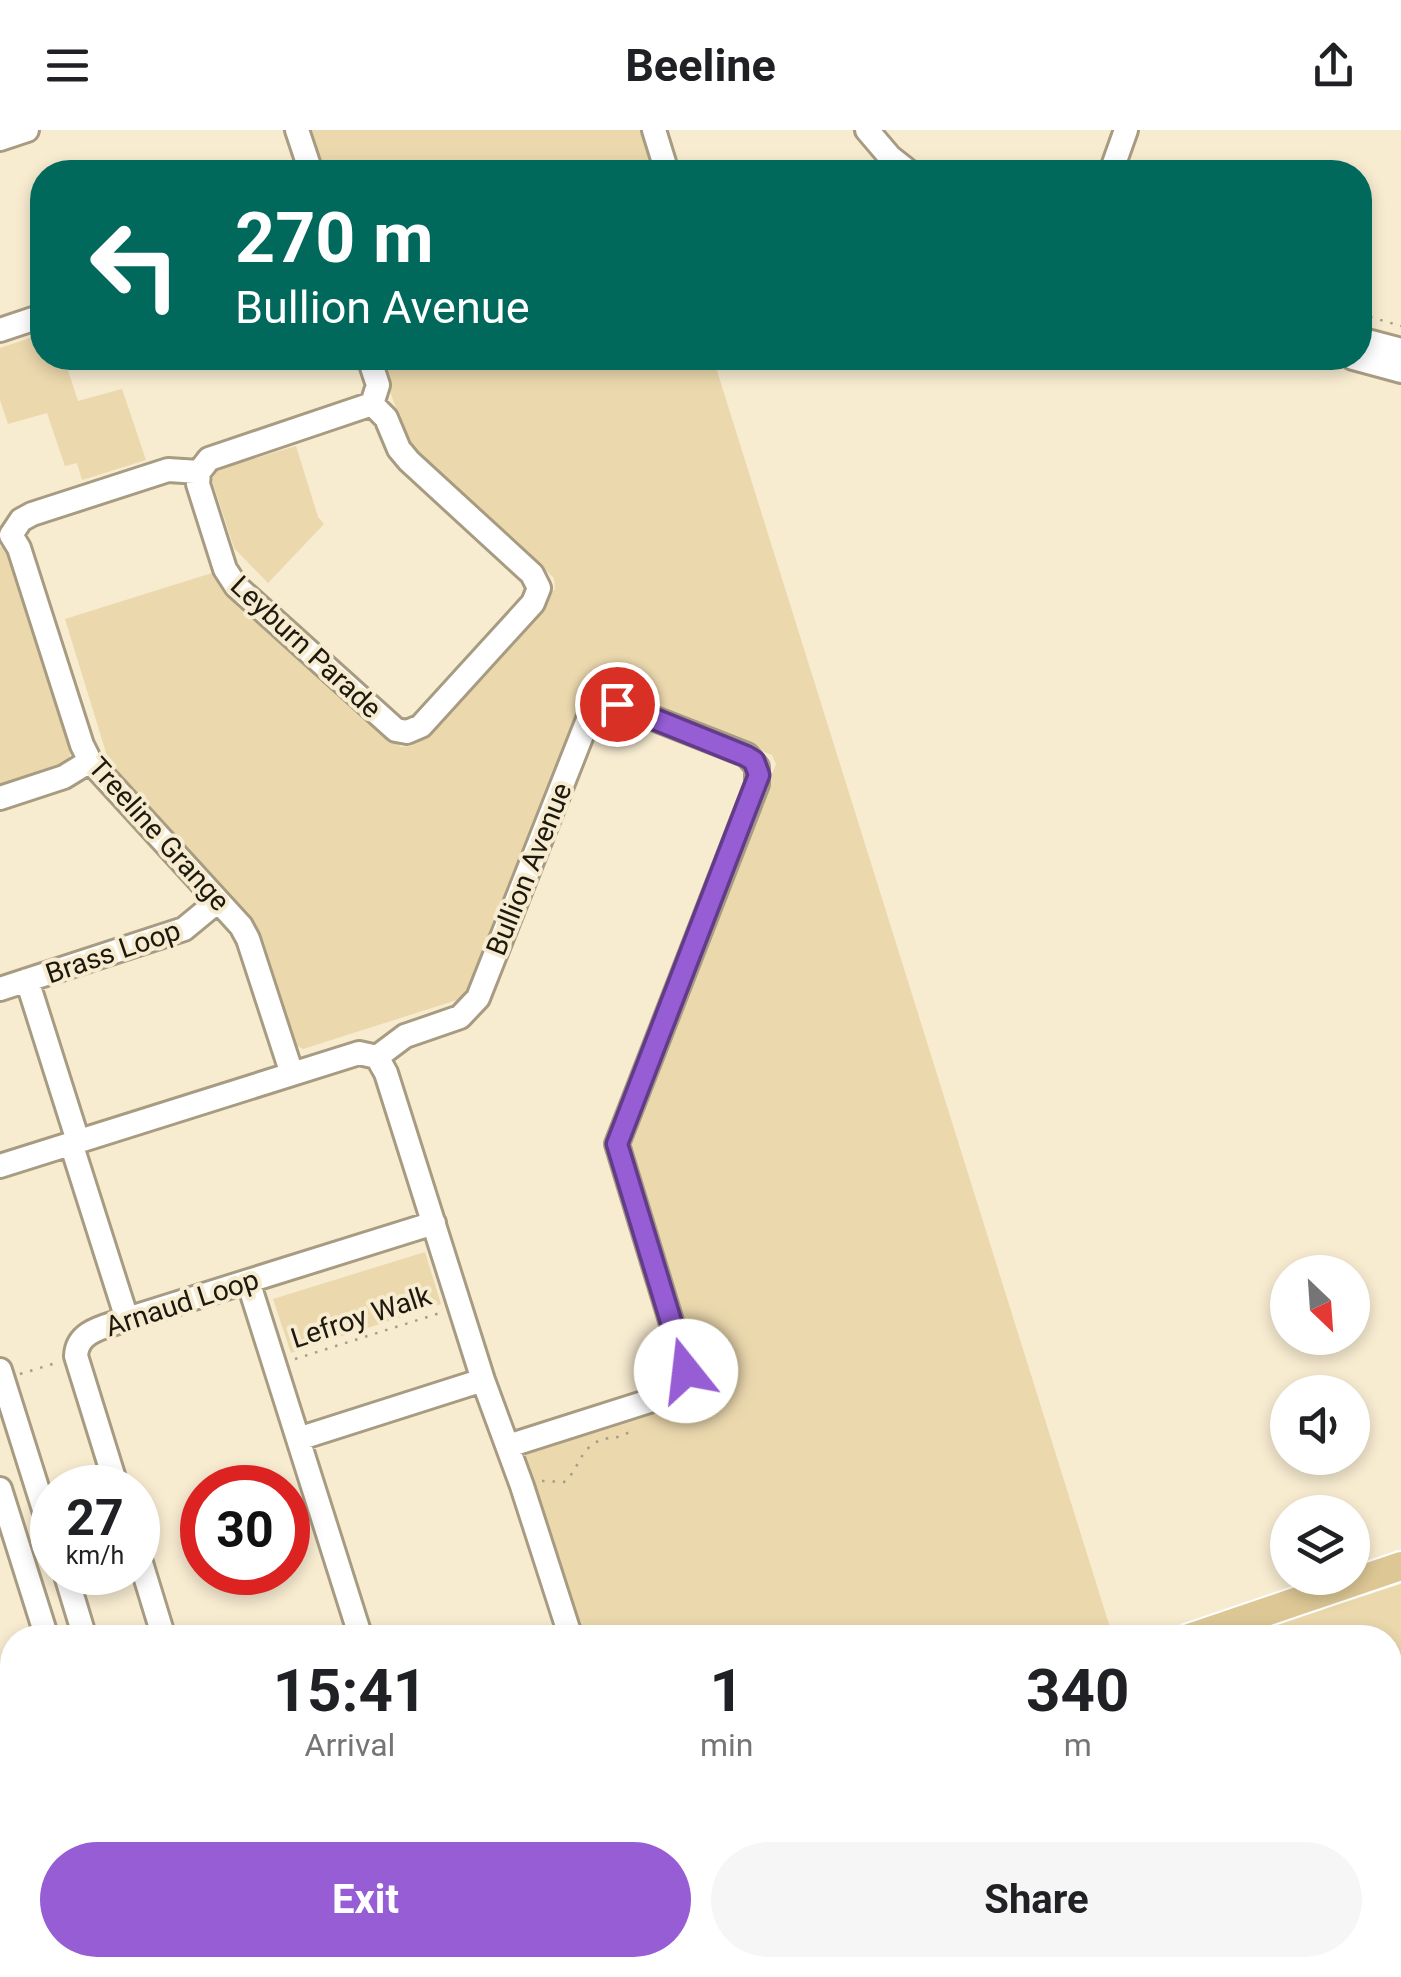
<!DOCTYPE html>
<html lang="en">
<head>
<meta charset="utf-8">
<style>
  :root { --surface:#fff; --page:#f6f6f6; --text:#202124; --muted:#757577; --accent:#965dd5 }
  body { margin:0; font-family:Roboto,sans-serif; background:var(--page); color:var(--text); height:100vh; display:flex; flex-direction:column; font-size:38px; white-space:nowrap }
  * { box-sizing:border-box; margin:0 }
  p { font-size:32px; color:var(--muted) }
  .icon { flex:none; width:55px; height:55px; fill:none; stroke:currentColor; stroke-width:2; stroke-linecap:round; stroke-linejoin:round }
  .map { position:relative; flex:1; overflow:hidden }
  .side { position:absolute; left:0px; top:1495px; width:1402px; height:352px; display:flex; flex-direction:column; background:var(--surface); border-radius:40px 40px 0 0; box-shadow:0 5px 15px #0003 }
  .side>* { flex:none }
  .guide { position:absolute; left:30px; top:30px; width:1342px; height:210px; border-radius:40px; box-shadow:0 5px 15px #0003; background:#00695c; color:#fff; overflow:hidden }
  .needle { width:65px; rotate:155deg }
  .controls { position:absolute; left:1270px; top:1125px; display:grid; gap:20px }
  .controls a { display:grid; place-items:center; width:100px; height:100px; border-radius:50%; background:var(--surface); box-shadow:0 5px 15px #0003; font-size:50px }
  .speed { position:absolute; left:30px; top:1335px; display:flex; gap:20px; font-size:50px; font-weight:700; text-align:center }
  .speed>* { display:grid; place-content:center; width:130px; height:130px; border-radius:50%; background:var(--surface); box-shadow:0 5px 15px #0003; line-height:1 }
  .speed small { font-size:25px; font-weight:400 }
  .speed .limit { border:15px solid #d22; background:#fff; color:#111 }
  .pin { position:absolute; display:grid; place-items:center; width:85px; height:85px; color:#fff; margin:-42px; border:5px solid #fff; border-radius:50%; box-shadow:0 2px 10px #0007 }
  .me { position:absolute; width:110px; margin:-55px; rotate:344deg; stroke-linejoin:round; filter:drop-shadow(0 0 8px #0008) }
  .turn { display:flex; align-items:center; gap:35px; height:210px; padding:0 40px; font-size:45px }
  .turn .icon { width:130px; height:130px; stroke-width:2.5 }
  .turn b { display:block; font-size:70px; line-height:85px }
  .eta { display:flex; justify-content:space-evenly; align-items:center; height:170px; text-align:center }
  .eta b { font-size:60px; font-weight:700; line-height:70px }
  .action { display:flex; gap:20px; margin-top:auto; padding:20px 40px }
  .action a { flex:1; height:115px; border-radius:60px; background:var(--accent); color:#fff; font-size:40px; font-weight:700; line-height:115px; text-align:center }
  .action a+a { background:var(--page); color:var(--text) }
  header { display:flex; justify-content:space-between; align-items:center; height:130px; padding:0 40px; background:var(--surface); font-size:45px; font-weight:700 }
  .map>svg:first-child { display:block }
</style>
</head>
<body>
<header><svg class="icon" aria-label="menu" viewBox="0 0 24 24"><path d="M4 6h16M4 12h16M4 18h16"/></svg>Beeline<svg class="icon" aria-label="share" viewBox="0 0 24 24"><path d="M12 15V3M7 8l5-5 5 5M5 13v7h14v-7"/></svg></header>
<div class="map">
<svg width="1401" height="1847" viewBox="0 0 1401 1847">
  <rect width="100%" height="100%" fill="#f7ebd0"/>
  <path fill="#ebd8ad" d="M 302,0 L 641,0 L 655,42 L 317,42 Z
    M 42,204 L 42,228 L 64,228 L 78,271 L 122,259 L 146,330 L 82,350 L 77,333 L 65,336 L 47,283 L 8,294 L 0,270 L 0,218 Z
    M 378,228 L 713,228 L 1113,1507 L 581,1507 L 523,1334 L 524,1324 L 531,1315 L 697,1263 L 702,1253 L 626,1013 L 776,634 L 772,625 L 599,555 L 589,560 L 467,860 L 460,869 L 303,919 L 292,913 L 255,797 L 112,642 L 65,489 L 212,443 L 401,617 L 412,616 L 555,459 L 554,448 L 410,317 Z
    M 296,316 L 318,387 L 324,394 L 268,453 L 234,418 L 212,350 L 217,340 Z
    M 0,416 L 11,422 L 74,615 L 66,635 L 0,656 Z
    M 425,1122 L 441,1174 L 291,1223 L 273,1169 Z
    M 1401,1454 L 1401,1847 L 700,1847 L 694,1835 L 1390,1835 L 1390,1508 L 1239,1507 Z
    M 355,1835 L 525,1835 L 495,1847 L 323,1847 Z"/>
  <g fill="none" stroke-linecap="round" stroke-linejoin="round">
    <g stroke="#a79b81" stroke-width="28">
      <path id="minor" d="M 297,0 L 311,42
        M 654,0 L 667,42
        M 867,0 L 890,27 L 909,42
        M 0,9 L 27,0
        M 1111,42 L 1126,0
        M 0,200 L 42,186
        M 1360,209 L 1401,220
        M 1353,228 L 1401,241
        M 199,342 L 198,354 L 225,439 L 236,456 L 396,600 L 407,602 L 421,596 L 533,473 L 539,458 L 532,444 L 409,331 L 399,319 L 386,288 L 372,274 L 378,255 L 369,228
        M 11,405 L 19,418 L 82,615 L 90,631 L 241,796 L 248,809 L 292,944
        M 11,405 L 21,390 L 32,384 L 168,340 L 199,342 L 209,329 L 372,274
        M 0,668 L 64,647 L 90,631
        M 27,850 L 78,1011
        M 0,859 L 184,799 L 218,771
        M 377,927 L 386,943 L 483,1250 L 522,1356 L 571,1508
        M 71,1013 L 127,1189
        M 0,1036 L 359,923 L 377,927 L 405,906 L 460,887 L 478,868 L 589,587 L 601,575 L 617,574 L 747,625 L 757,637 L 757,654 L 617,1014 L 682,1227 C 687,1247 685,1257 665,1266 L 508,1316
        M 248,1151 L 361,1508
        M 0,1240 L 52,1405
        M 298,1309 L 483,1250
        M 117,1358 L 76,1226 C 77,1200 106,1197 127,1189 L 434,1093
        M 0,1359 L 47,1508
        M 138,1423 L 164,1508
        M 65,1442 L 85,1508
        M 0,1684 L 12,1680
        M 208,1835 L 213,1847
        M 665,1835 L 671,1847
        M 80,1847 L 95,1835
        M 536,1847 L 570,1835"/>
    </g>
    <g stroke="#fff" stroke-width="32">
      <path id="major" d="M 1189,1508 L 1401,1436
        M 183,1847 L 186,1835
        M 234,1847 L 269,1835
        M 292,1847 L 324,1835"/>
    </g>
    <path stroke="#a69d88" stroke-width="2.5" stroke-dasharray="2.5 8" stroke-linecap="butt" d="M 1360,184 L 1401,196
      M 295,1229 L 440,1183
      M 20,1244 L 56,1233
      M 542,1351 L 564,1352 C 578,1341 579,1322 595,1313 C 609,1304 621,1312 633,1298
      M 155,1835 L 157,1845
      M 588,1843 L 609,1835"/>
    <use href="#minor" stroke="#fff" stroke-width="22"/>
    <use href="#major" stroke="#ddc895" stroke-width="28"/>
  </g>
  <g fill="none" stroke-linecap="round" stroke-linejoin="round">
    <g stroke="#623c8a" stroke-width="25">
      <path id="route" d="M 617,574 L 746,626 L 754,631 L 759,645 L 617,1014 L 686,1241"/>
    </g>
    <use href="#route" stroke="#965dd5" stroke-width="18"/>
  </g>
  <g text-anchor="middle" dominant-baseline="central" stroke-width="8" stroke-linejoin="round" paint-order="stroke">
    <g font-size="28" fill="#1e190f" stroke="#f7ebd0">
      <text transform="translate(306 517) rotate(43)">Leyburn Parade</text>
      <text transform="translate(159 704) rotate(48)">Treeline Grange</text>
      <text transform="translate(529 739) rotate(-68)">Bullion Avenue</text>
      <text transform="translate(113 822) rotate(-19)">Brass Loop</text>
      <text transform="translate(182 1173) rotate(-18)">Arnaud Loop</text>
      <text transform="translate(361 1187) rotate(-18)">Lefroy Walk</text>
    </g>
  </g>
</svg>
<div class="controls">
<a><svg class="needle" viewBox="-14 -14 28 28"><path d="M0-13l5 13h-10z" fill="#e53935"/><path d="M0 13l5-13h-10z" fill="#757577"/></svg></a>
<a><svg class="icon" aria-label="sound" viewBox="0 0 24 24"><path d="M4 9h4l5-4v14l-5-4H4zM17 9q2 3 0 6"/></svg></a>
<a><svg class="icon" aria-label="layers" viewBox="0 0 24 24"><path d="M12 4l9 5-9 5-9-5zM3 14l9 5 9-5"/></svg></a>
</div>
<div class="speed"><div>27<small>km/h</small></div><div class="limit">30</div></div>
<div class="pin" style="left:617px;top:574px;background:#d93025"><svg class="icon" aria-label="arrive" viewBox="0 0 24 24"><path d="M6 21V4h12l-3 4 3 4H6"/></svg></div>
<svg class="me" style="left:686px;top:1241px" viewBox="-20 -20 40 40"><circle r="19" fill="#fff"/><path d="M0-13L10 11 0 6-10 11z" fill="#965dd5"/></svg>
<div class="guide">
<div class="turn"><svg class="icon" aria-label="left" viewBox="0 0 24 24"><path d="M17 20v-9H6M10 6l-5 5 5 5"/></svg><div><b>270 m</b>Bullion Avenue</div></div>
</div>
<section class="side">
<div class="eta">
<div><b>15:41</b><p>Arrival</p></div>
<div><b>1</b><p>min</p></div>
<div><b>340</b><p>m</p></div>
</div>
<div class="action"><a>Exit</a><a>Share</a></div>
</section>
</div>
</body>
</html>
